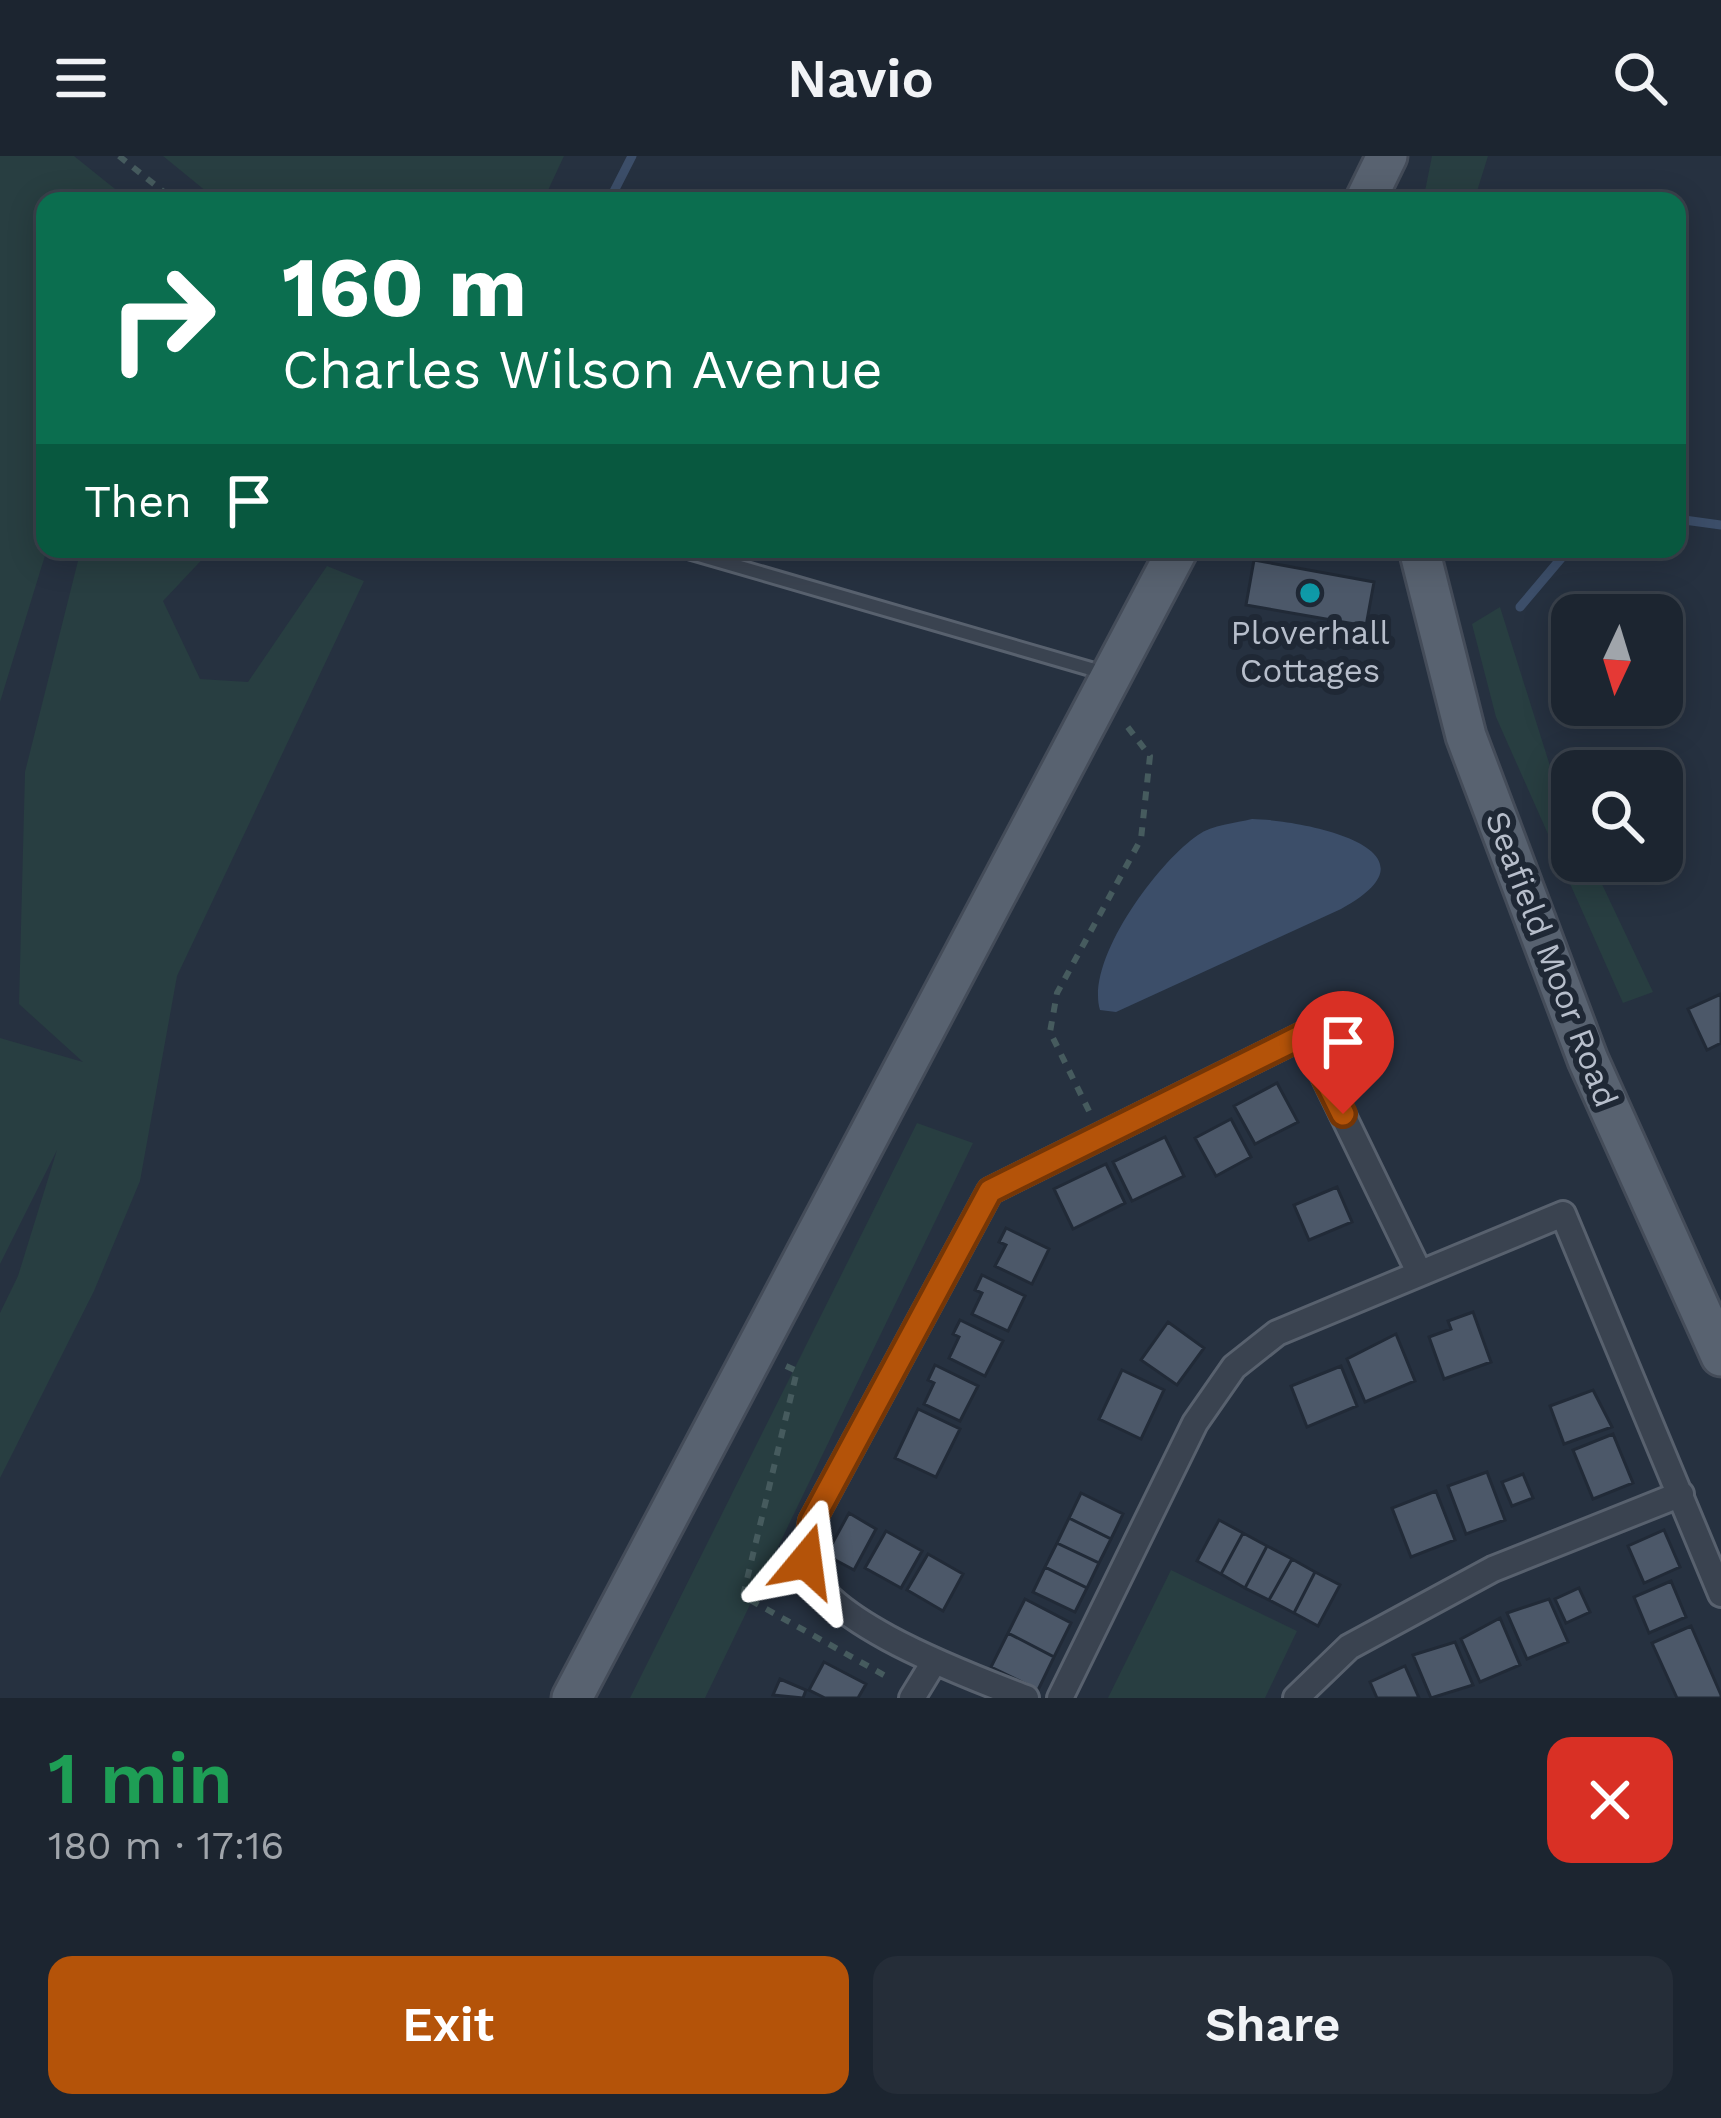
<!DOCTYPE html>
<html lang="en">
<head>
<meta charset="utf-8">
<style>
  :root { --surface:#1c2530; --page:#252d38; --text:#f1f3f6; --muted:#a0a5ab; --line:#3a424c; --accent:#b45309 }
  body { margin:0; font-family:"Work Sans",sans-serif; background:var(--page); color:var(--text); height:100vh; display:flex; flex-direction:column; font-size:45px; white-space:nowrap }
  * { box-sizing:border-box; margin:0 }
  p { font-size:39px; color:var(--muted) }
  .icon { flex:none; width:66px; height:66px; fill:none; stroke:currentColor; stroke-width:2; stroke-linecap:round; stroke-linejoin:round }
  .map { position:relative; height:1542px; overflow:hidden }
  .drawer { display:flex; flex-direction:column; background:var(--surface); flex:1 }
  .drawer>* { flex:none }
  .guide { position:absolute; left:36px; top:36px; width:1650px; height:366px; border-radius:24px; box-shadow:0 6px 30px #0003,0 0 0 3px var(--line); background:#0b6e4f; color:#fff; overflow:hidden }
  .needle { width:78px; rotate:184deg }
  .controls { position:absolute; left:1551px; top:438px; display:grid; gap:24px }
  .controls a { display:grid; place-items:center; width:132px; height:132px; border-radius:24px; background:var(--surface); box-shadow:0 6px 30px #0003,0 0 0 3px var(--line); font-size:60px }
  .pin { position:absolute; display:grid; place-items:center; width:102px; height:102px; color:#fff; margin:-123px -51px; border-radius:50% 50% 50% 0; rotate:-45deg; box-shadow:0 0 12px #0007 }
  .pin .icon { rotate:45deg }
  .me { position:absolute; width:132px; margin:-66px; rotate:16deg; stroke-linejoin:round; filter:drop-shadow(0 0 9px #0008) }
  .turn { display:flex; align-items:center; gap:42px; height:252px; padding:0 48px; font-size:54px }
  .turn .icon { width:156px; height:156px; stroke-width:2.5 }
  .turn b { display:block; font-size:84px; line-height:102px }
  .then { display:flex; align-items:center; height:114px; padding:0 48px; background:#0003; gap:24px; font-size:45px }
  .round { display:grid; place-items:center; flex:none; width:126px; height:126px; border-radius:24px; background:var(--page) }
  .summary { display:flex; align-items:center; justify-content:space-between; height:204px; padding:0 48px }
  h1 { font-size:72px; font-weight:600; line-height:90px; color:#1e9e55 }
  .cta { display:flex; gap:24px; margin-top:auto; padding:24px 48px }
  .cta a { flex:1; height:138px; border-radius:24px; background:var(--accent); color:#fff; font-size:48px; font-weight:600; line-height:138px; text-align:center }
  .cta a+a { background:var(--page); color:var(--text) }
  header { display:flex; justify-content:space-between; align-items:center; height:156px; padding:0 48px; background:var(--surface); font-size:54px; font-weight:600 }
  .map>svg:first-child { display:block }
</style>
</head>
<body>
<header><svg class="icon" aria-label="menu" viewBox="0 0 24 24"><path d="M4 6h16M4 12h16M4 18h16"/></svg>Navio<svg class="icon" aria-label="search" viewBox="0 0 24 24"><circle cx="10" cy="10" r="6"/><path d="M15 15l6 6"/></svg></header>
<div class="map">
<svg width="1721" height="1542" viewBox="0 0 1721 1542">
  <rect width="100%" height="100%" fill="#263140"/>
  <path fill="#283e41" d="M 0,0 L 74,0 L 130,45 L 45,45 L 47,393 L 0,546 Z
    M 163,0 L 564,0 L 543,45 L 218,45 Z
    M 1432,0 L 1488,0 L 1474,45 L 1423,45 Z
    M 81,393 L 212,393 L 163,445 L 200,523 L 248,526 L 327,410 L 364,425 L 177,820 L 140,1025 L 94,1135 L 0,1322 L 0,1157 L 18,1120 L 57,994 L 0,1108 L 0,882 L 83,906 L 19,848 L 25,616 Z
    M 1500,451 L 1556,629 L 1572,664 L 1572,705 L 1591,705 L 1653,836 L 1623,847 L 1496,561 L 1472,468 Z
    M 917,967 L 973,987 L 705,1542 L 630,1542 Z
    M 1171,1414 L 1297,1475 L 1265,1542 L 1108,1542 Z"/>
  <path fill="#3c4e69" d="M 1252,663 C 1303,664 1451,693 1341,753 L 1116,856 L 1100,854 C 1085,804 1158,706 1198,679 C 1212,669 1236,667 1252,663 Z"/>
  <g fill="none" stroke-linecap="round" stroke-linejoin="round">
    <path stroke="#3c4e69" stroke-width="9" d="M 609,45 L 632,0
      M 1677,363 L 1721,369
      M 1520,451 L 1569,393"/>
  </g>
  <path fill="#4c5869" stroke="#212a37" stroke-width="3" d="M 1254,404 L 1374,426 L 1366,470 L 1246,449 Z
    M 1721,838 L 1721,887 L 1707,894 L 1688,853 Z
    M 1277,927 L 1298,966 L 1255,988 L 1234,950 Z
    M 1231,963 L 1251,1001 L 1216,1020 L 1195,982 Z
    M 1165,981 L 1184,1020 L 1132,1045 L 1113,1006 Z
    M 1106,1008 L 1125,1047 L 1073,1073 L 1054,1033 Z
    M 1337,1031 L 1352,1066 L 1309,1084 L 1294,1049 Z
    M 1006,1072 L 1049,1093 L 1032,1128 L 995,1110 L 1006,1089 L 999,1086 Z
    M 982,1119 L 1025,1140 L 1008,1175 L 972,1158 L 982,1137 L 975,1134 Z
    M 1473,1156 L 1491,1206 L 1444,1223 L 1429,1181 L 1451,1173 L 1448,1165 Z
    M 960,1164 L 1003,1185 L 985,1220 L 949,1202 L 959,1181 L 953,1178 Z
    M 1168,1166 L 1204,1192 L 1177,1229 L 1141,1204 Z
    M 1396,1178 L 1415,1225 L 1365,1246 L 1347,1203 Z
    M 935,1209 L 978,1230 L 960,1265 L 924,1248 L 934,1227 L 928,1224 Z
    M 1341,1210 L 1357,1250 L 1307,1271 L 1291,1230 Z
    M 1122,1214 L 1164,1234 L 1141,1283 L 1099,1263 Z
    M 1593,1234 L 1612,1271 L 1564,1288 L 1550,1250 Z
    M 918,1253 L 960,1273 L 936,1321 L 895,1302 Z
    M 1613,1278 L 1633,1327 L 1593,1343 L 1573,1294 Z
    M 1487,1316 L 1505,1364 L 1466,1378 L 1448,1330 Z
    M 1523,1318 L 1533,1342 L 1512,1350 L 1502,1326 Z
    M 1436,1335 L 1455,1384 L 1411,1401 L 1392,1352 Z
    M 1081,1337 L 1123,1358 L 1111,1383 L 1069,1362 Z
    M 849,1357 L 876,1373 L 854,1414 L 826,1399 Z
    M 1069,1362 L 1111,1383 L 1099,1407 L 1057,1387 Z
    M 1219,1364 L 1243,1377 L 1221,1418 L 1197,1405 Z
    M 1664,1374 L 1680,1411 L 1644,1427 L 1628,1390 Z
    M 886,1375 L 922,1395 L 901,1432 L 865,1412 Z
    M 1243,1377 L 1267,1390 L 1245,1432 L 1221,1418 Z
    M 1057,1387 L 1099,1407 L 1087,1432 L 1045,1411 Z
    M 1267,1390 L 1292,1403 L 1269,1444 L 1245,1432 Z
    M 928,1398 L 963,1418 L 943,1455 L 907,1434 Z
    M 1292,1403 L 1315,1416 L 1294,1457 L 1269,1444 Z
    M 1045,1411 L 1087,1432 L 1075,1456 L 1033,1436 Z
    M 1315,1416 L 1340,1429 L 1318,1470 L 1294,1457 Z
    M 1671,1425 L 1686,1461 L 1649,1477 L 1634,1441 Z
    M 1579,1432 L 1590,1456 L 1566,1467 L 1555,1443 Z
    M 1025,1443 L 1071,1467 L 1054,1501 L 1008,1477 Z
    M 1549,1443 L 1568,1486 L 1527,1503 L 1507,1457 Z
    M 1500,1462 L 1520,1509 L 1480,1526 L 1461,1483 Z
    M 1691,1470 L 1721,1539 L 1721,1542 L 1677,1542 L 1652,1487 Z
    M 1008,1477 L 1054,1501 L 1038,1534 L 991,1511 Z
    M 1455,1486 L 1473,1529 L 1431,1542 L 1413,1499 Z
    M 824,1506 L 866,1528 L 858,1542 L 825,1542 L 809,1534 Z
    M 1405,1510 L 1419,1542 L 1377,1542 L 1370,1526 Z
    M 780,1523 L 806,1534 L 803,1542 L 773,1539 Z"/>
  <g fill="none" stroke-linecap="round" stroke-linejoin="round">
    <g stroke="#58616e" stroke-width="18">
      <path id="lane" d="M 678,393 L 1108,518"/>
    </g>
    <g stroke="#58616e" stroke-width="30">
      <path id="street" d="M 912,1542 L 934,1506
        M 1026,1542 C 975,1522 810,1463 806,1402 C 805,1391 810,1377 812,1365 L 990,1035 L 1304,879 L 1419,1116
        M 1060,1542 L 1195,1267 L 1234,1211 L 1277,1177 L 1563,1058 L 1721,1438
        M 1296,1542 L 1349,1491 L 1493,1413 L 1681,1338"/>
    </g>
    <g stroke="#444c59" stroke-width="45">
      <path id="primary" d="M 1365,45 L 1387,0
        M 1419,393 L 1466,580 L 1588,904 L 1721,1200
        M 572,1542 L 1178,393"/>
    </g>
    <path stroke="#465b5e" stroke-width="6" stroke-dasharray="9 9" stroke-linecap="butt" d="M 119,0 L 175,45
      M 1089,955 L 1050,876 L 1057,837 L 1141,683 L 1150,600 L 1123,565
      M 786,1210 L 797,1215 L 743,1440 L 891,1523"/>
    <use href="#lane" stroke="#3a4350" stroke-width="12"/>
    <use href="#street" stroke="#3a4350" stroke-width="24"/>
    <use href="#primary" stroke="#586270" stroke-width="39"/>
  </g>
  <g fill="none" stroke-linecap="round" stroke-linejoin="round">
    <g stroke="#753606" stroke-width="30">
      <path id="route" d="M 806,1405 L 812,1365 L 990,1035 L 1304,879 L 1343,958"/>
    </g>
    <use href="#route" stroke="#b45309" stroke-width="21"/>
  </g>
  <circle fill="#0f9aa8" stroke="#1f2835" stroke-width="4.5" cx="1310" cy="437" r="12"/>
  <g text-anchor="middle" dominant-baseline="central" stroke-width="12" stroke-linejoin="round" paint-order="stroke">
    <g font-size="33" fill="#b7becb" stroke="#1f2835">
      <text x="1310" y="476">Ploverhall<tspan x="1310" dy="38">Cottages</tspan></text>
    </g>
    <g font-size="33" fill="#b7becb" stroke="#1f2835">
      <text transform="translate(1552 803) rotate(69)">Seafield Moor Road</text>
    </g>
  </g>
</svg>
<div class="controls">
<a><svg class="needle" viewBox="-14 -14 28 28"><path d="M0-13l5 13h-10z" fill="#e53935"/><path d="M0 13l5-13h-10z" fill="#a0a5ab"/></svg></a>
<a><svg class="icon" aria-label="search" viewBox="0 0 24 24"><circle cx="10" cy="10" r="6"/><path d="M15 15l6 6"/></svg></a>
</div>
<div class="pin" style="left:1343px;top:958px;background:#d93025"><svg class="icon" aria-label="arrive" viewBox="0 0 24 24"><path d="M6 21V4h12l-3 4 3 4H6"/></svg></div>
<svg class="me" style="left:806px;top:1405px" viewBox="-20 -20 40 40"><path d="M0-17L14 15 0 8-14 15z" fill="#b45309" stroke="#fff" stroke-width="4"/></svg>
<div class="guide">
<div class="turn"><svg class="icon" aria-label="right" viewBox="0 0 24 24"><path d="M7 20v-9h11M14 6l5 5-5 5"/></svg><div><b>160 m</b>Charles Wilson Avenue</div></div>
<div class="then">Then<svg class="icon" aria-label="arrive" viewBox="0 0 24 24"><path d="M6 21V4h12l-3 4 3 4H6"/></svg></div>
</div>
</div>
<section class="drawer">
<div class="summary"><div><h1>1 min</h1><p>180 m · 17:16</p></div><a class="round" style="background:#d93025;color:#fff"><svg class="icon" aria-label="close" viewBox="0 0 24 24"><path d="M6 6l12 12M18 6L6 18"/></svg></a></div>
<div class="cta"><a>Exit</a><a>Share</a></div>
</section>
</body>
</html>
